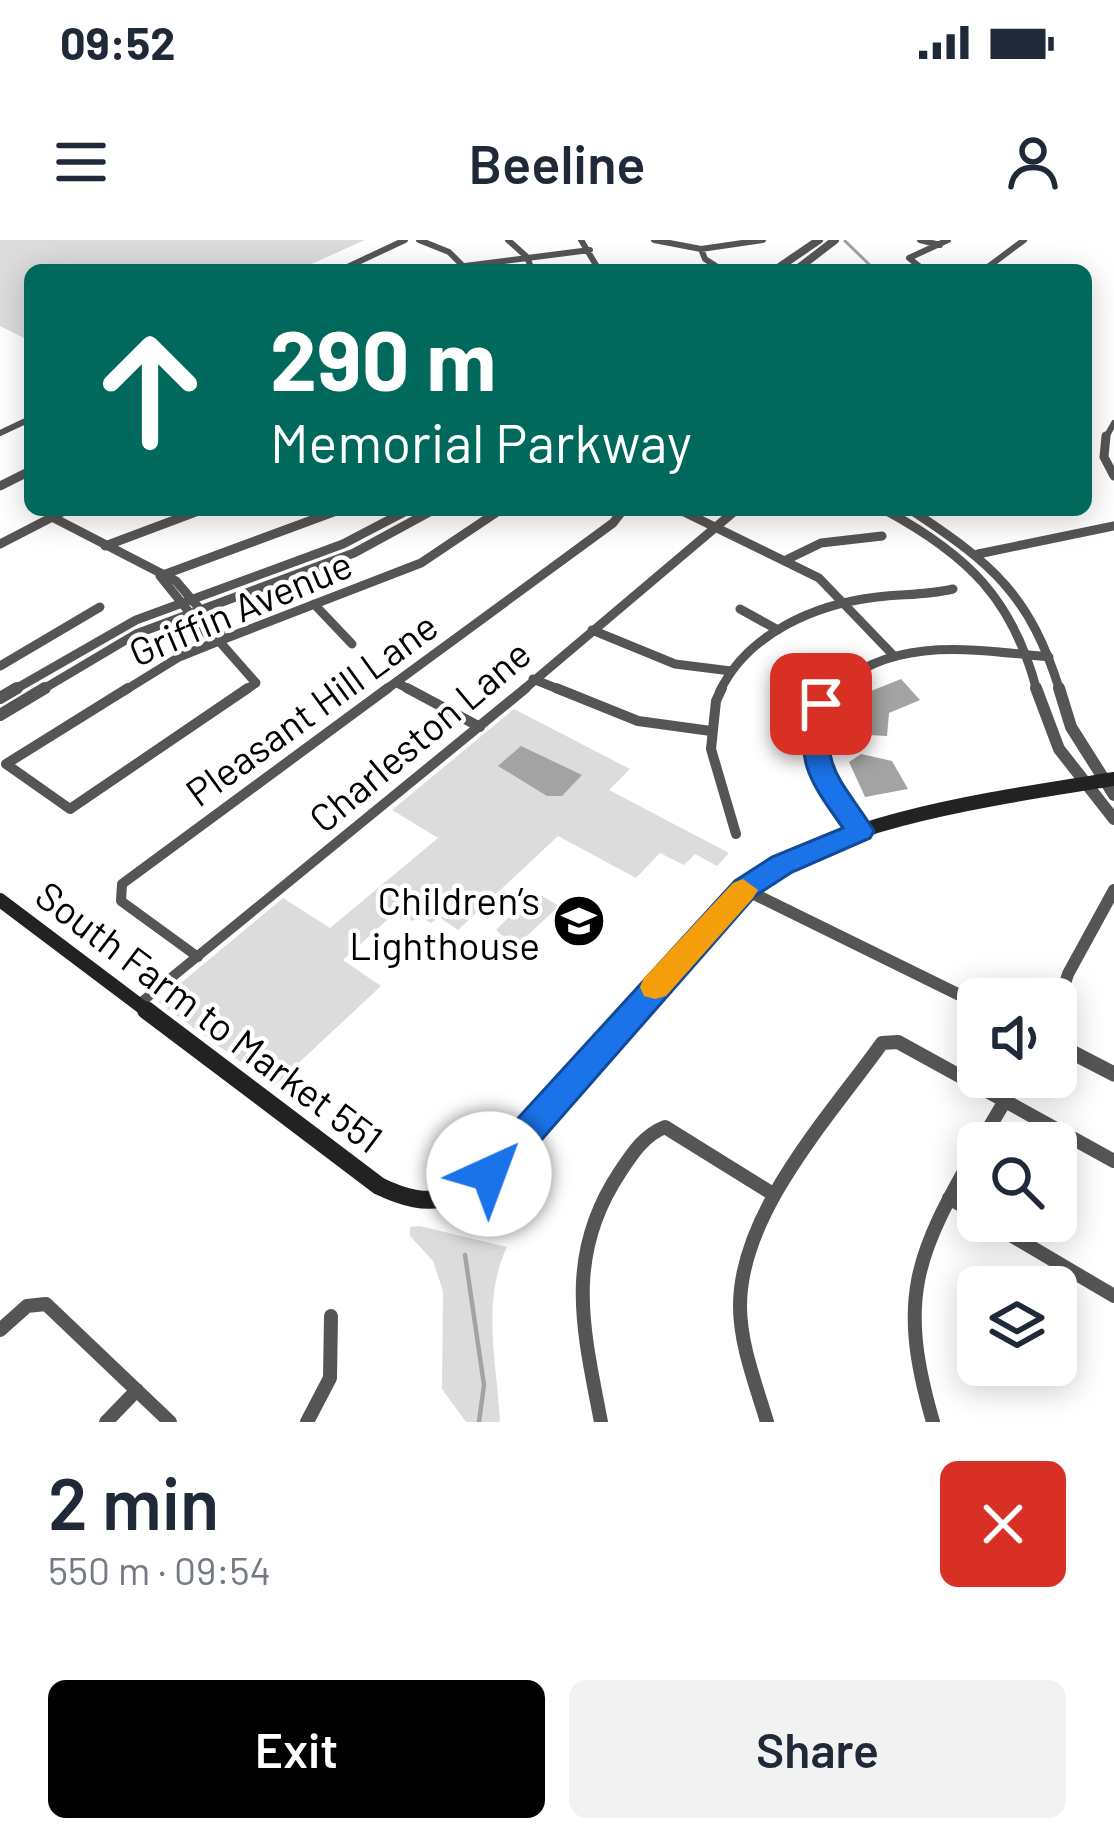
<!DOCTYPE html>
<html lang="en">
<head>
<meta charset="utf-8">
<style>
  :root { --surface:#fff; --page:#f2f2f3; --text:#1f2937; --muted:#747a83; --accent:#000 }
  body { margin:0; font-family:Barlow,sans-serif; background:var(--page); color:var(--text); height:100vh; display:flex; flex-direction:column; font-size:45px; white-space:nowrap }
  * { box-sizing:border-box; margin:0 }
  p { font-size:39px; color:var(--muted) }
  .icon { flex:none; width:66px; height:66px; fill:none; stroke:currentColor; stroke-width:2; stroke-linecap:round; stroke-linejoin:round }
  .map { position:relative; height:1182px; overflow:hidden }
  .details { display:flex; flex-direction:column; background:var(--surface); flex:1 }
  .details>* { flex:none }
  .hud { position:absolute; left:24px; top:24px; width:1068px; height:252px; border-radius:18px; box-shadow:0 6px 30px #0003; background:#00695c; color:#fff; overflow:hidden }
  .tools { position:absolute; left:957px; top:738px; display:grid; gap:24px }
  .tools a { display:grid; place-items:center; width:120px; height:120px; border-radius:18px; background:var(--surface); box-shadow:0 6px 30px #0003; font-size:60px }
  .pin { position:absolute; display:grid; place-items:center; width:102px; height:102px; color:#fff; margin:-51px; border-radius:24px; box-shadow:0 6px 18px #0006 }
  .me { position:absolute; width:132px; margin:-66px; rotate:43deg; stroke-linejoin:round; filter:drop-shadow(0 0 9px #0008) }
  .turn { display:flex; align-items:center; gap:42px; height:252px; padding:0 48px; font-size:54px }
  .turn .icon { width:156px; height:156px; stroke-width:2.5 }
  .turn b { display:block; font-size:84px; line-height:102px }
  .round { display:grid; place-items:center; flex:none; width:126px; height:126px; border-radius:18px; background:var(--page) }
  .head { display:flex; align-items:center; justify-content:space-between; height:204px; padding:0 48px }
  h1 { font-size:72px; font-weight:600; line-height:90px }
  .primary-button { display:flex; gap:24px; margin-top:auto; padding:24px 48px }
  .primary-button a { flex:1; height:138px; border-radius:18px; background:var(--accent); color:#fff; font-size:48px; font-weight:600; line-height:138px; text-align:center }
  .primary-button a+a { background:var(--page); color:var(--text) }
  .status { display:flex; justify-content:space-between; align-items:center; height:84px; padding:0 60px; background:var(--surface); direction:ltr }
  .status svg { height:33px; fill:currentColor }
  header { display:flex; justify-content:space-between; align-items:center; height:156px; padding:0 48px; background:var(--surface); font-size:54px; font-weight:600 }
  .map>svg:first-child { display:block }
</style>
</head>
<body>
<div class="status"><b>09:52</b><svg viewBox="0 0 49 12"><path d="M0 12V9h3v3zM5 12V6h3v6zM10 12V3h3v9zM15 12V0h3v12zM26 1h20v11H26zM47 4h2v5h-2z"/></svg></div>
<header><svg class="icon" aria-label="menu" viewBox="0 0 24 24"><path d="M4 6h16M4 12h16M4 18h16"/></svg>Beeline<svg class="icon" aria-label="person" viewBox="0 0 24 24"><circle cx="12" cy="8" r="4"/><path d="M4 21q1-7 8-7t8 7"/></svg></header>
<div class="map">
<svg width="1114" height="1182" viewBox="0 0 1114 1182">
  <rect width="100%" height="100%" fill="#fff"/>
  <path fill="#dcdcdc" d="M 0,0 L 365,0 L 298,30 L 30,30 L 30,101 L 0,86 Z
    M 514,469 L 630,529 L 609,550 L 729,613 L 717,626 L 695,614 L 684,625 L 660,613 L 636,638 L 558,596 L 458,690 L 439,677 L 431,683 L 419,676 L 413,681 L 397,671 L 343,720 L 381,746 L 274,846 L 158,762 L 283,658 L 330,688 L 438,598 L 392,570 Z
    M 534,651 L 559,666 L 515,707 L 496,690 Z
    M 420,986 L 507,1007 C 481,1061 497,1124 500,1182 L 466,1182 L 442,1149 L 443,1051 L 433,1021 L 410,996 L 410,987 Z"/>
  <path fill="#a3a3a3" d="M 901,439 L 920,460 L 889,473 L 887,496 L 848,494 L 856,457 Z
    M 521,506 L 582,535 L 562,556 L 547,556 L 498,526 Z
    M 861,514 L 892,521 L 908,549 L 865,557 L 849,522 Z"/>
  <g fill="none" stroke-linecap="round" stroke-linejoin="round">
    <path stroke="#a3a3a3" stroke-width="3" d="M 845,1 L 875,30"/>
    <path stroke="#a3a3a3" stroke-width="4.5" d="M 465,1015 L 484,1145 L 479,1182"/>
    <path stroke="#555" stroke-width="6" d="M 419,0 L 449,12 L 464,27
      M 508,0 L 527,17 L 532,30
      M 581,0 L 599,30
      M 654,0 L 701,9 L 763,0
      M 920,0 L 940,5
      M 701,9 L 705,19 L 722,30
      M 341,30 L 405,0
      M 433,30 L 590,10
      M 924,30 L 909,18 L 948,0
      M 984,30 L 1024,0
      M 0,193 L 30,179
      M 1105,199 L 1114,183"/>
    <path stroke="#555" stroke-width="9" d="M 1106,196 L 1104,217 L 1114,236
      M 0,246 L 30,231
      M 680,270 L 819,338 L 894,416
      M 52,277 L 176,341 L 221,394 L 219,401
      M 0,304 L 66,270
      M 105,306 L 201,270
      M 978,314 L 1114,286
      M 786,320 L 821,303 L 882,296
      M 163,335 L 339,270
      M 160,336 L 210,398 L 219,401
      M 314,364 L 352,404
      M 740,369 L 778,390
      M 592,390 L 675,424 L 731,431
      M 219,401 L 256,443 L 244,451
      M 219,401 L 421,323 L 500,270
      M 0,426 L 100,367
      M 533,439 L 563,451
      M 397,443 L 413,451
      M 124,451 L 179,417 L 219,401
      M 384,451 L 613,283 L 623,270
      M 522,451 L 736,270
      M 720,451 C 748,393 816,364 877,357 C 903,354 928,355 953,349
      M 833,451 C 891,394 976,410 1049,417"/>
    <path stroke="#555" stroke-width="10" d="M 128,448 L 6,524 L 70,569 L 248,448
      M 407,448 L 480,487
      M 556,448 L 638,481 L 711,491
      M 722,448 L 716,461 L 711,509 L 736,594
      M 835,448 C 792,499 827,547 861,591
      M 198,717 L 121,661 L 122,644 L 388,448
      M 139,764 L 526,448"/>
    <path stroke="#555" stroke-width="14" d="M 980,903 L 1019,837
      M 949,958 L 978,975
      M 987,981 L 1114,1056
      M 0,1090 L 27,1066 L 46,1064 L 170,1182
      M 106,1182 L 137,1150
      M 307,1182 L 330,1138 L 331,1076
      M 601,1182 C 583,1089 564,1016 620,932 C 632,914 644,895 665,887 L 773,954
      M 767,1182 C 756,1145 740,1105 740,1066 C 740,972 830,876 882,803 L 898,802 L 1114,921
      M 933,1182 C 897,1058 915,1016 978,907"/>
    <path stroke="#555" stroke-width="8" d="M 775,30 L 819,0
      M 796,30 L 835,0"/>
    <path stroke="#555" stroke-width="9" d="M 885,270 C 968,315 1013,359 1037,451
      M 911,270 C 993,324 1030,355 1060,451
      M 12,451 L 136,380 L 343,304 L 408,270
      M 40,451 L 136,394 L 354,313 L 433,270"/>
    <path stroke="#555" stroke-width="12" d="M 1036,448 L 1059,509 L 1114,579
      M 1059,448 L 1071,487 L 1114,555
      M 0,458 L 17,448
      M 0,475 L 45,448
      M 744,649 L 978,764
      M 1056,772 L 1068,734 L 1114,650"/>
    <path stroke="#555" stroke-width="15" d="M 1056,804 L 1114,834"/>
    <path stroke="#222" stroke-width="14" d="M 0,660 L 150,773
      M 633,773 C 666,736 707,679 744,649 C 831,578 1005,557 1114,539"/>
    <path stroke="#222" stroke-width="18" d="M 146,770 L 379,946 C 402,957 426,965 452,956 C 497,942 598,812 636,770"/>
  </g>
  <path fill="#1a73e8" stroke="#114b97" stroke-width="3" d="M 821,456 L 833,464 C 819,530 842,539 874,591 L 870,598 L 792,632 L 755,656 L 501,946 L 489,950 L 477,946 L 472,934 L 477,923 L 735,641 L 772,617 L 843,588 C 809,540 795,522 808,464 Z"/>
  <path fill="#f59e0b" d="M 743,639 L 758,650 L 753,658 L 666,756 L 655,759 L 644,756 L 640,747 L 644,738 L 733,643 Z"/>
  <defs>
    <g id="school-disc" transform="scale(2.7)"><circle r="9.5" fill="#000" stroke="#fff"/><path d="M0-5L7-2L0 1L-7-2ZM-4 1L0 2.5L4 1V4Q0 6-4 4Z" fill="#fff"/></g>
  </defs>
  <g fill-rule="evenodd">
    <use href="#school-disc" x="579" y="681"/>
  </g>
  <g text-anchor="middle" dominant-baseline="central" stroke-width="9" stroke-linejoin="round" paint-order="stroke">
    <g font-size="39" fill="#000" stroke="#fff">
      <text transform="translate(240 367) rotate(-23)">Griffin Avenue</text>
      <text transform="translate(311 468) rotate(-36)">Pleasant Hill Lane</text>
      <text transform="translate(419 495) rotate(-40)">Charleston Lane</text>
      <text transform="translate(210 776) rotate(37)">South Farm to Market 551</text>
    </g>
    <g font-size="39" fill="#000" stroke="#fff" text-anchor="end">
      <text x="540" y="659">Children’s<tspan x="540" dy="45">Lighthouse</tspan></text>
    </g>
  </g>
</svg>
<div class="tools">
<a><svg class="icon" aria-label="sound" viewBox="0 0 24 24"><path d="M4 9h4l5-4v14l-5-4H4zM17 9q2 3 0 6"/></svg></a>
<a><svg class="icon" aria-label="search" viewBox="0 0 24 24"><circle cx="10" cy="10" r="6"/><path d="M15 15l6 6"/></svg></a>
<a><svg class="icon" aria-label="layers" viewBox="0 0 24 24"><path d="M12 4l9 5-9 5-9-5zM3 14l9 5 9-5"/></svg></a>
</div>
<div class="pin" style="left:821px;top:464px;background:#d93025"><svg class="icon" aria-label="arrive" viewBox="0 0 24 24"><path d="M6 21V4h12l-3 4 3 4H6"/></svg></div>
<svg class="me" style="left:489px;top:934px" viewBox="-20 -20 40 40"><circle r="19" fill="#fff"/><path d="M0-13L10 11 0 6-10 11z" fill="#1a73e8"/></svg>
<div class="hud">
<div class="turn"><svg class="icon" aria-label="ahead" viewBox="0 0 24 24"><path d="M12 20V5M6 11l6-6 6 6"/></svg><div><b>290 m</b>Memorial Parkway</div></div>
</div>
</div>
<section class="details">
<div class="head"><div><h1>2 min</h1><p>550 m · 09:54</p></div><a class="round" style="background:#d93025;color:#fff"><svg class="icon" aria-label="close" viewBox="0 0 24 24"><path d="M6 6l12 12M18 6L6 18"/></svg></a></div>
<div class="primary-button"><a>Exit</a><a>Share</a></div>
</section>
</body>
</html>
